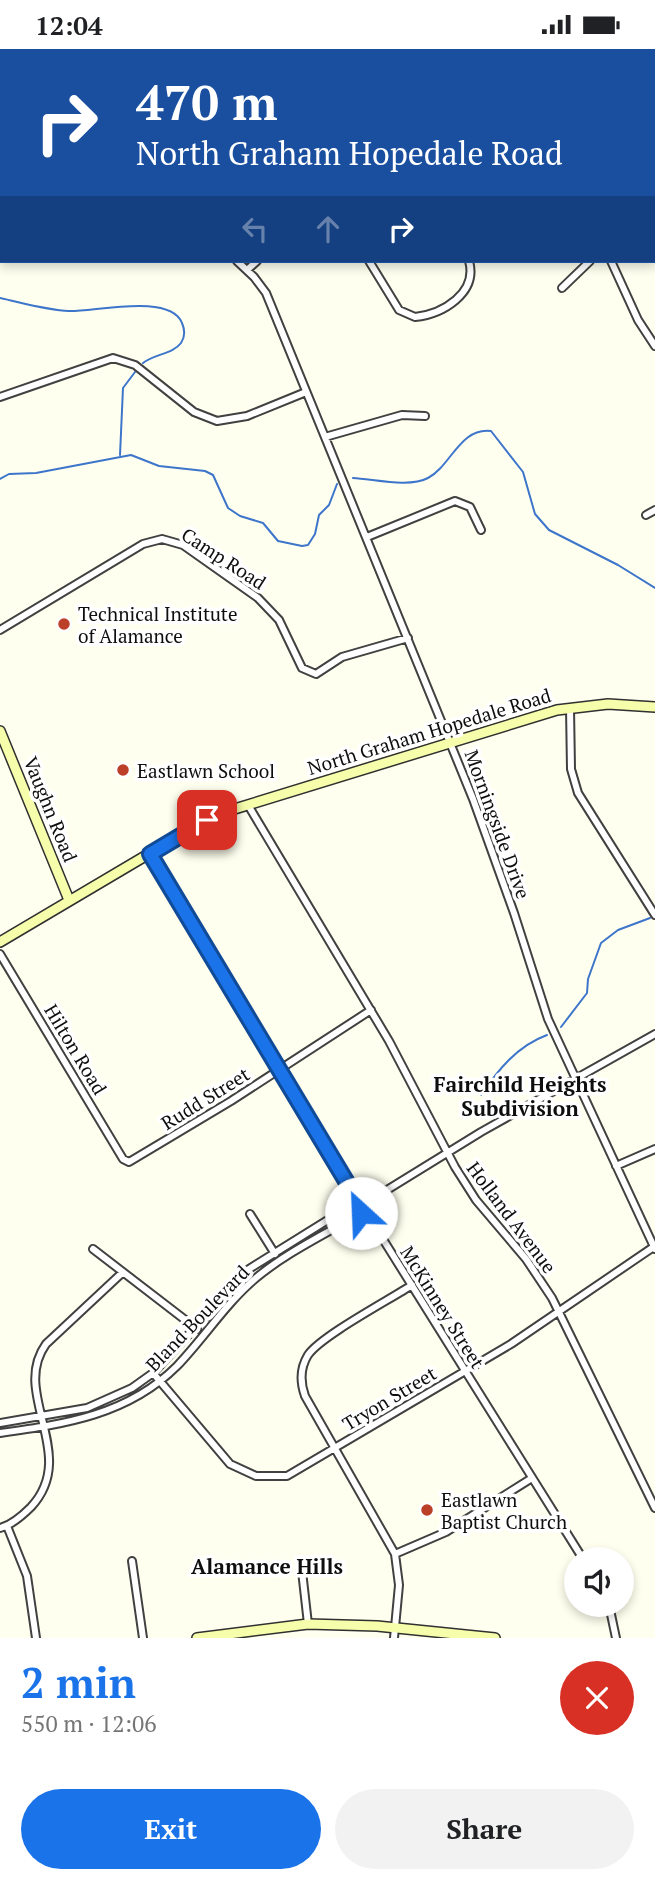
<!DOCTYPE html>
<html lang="en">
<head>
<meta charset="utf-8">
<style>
  :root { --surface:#fff; --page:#f2f2f2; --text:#202124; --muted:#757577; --accent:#1a73e8 }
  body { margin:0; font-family:"PT Serif",serif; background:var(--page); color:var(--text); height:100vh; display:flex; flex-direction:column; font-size:26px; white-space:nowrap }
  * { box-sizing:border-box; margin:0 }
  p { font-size:23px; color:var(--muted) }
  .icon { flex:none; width:38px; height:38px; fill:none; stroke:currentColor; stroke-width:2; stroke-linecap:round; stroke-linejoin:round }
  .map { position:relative; height:1589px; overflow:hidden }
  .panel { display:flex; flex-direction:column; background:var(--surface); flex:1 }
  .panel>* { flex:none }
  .guide { position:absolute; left:0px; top:0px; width:656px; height:214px; box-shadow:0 4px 10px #0003; background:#1a4fa0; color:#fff; overflow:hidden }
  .controls { position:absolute; left:564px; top:1498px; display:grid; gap:14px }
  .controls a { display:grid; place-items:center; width:70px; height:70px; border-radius:50%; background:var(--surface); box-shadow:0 4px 10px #0003; font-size:35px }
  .pin { position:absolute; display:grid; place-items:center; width:60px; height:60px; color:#fff; margin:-30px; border-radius:14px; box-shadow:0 4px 10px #0006 }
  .me { position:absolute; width:77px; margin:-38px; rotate:335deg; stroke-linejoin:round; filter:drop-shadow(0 0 5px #0008) }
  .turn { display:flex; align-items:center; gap:24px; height:147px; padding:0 21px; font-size:32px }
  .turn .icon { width:91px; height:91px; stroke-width:2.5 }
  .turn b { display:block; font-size:49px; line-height:60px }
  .lanes { display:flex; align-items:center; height:66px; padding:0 21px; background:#0003; justify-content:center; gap:35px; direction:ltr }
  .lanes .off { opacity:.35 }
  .round { display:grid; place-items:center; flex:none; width:74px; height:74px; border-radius:37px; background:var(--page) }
  .head { display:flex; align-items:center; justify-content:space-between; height:119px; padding:0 21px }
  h1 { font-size:42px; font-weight:700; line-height:52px; color:var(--accent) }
  .cta { display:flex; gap:14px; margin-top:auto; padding:14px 21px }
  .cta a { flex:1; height:80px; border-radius:42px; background:var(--accent); color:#fff; font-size:28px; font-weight:700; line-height:80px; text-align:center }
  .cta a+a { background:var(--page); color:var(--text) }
  .status { display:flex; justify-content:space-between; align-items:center; height:49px; padding:0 35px; background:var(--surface); direction:ltr }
  .status svg { height:19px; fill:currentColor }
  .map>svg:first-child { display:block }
</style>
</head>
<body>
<div class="status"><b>12:04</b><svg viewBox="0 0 49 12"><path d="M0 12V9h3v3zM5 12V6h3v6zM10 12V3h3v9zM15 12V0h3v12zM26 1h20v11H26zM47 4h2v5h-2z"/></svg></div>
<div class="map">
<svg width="655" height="1589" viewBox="0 0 655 1589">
  <rect width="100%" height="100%" fill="#ffffef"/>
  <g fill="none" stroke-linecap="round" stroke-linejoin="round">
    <path stroke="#3d75cb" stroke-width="2" d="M 0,249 C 23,254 46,261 69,262 C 94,263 170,244 182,274 C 185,281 185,288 181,294 C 173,305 154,305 143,314
      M 120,406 L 123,339 L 135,323
      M 353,429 C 374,430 409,439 428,429 C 451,417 460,378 491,382 L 523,423 L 535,465 L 549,481 L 618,516 L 655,539
      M 0,430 L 9,425 L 36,424 L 131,406 L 159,417 L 205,422 L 213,426 L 228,459 L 240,467 L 263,474 L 278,492 L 302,497 L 308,496 L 315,485 L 319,466 L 329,456 L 337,435
      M 561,978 L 587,944 L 588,930 L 601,894 L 618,881 L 650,869
      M 481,1046 C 498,1021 517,997 547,986"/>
    <g stroke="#414141" stroke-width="10">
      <path id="street" d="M 51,0 L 51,2
        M 551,0 L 552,2
        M 654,147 L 655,147
        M 0,180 L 2,180
        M 237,212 L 254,228 L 266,244 L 473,750 L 514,864 L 548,970 L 655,1200
        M 369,212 L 399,261 L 415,268 C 443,265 478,244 469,212
        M 611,212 L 638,271 L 655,297
        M 247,221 L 257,212
        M 562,239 L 590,212
        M 0,348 L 113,309 L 135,316 L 194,363 L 217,372 L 247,367 L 306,343
        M 325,388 L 402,366 L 425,367
        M 646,466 L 655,461
        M 367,488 L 455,452 L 470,458 L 481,481
        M 0,581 L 143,495 L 162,490 L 183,496 L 258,549 L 279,571 L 302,619 L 316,625 L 342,608 L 408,589
        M 570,659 L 571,720 L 578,744 L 655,866
        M 248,756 L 389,992 L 455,1118 L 476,1151 L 526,1210 L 552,1249 L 655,1459
        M 150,805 L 324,1096 L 583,1510
        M 0,905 L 123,1110 L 129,1113 L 231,1052 L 371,961
        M 616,1117 L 655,1100
        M 250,1165 L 275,1205
        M 93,1200 L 197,1280
        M 153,1324 L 230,1415 L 256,1427 L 287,1427 L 511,1295 L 655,1197
        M 0,1374 L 87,1359 L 132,1339 L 153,1324 L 249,1220 L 355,1154 L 360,1156
        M 0,1384 C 65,1375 128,1366 177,1317 C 204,1289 226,1254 256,1229 C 287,1203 326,1185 361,1164 L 361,1157 L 481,1083 L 655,985
        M 7,1477 L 27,1527 L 36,1589
        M 0,1479 C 12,1476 22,1467 31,1458 C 80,1405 10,1345 46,1295 L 123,1223
        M 395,1505 L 446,1483 L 532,1429
        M 132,1512 L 143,1589
        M 302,1522 L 308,1575
        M 609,1556 L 616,1589
        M 394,1589 L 399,1536 L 395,1505 L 305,1347 C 300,1333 300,1319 308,1306 C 321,1287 389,1251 412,1236"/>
    </g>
    <g stroke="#303030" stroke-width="12">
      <path id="secondary" d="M 198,2 L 200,0
        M 0,112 L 2,111
        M 0,682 L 69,851
        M 0,893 L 196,777 L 228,762 L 557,661 L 608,655 L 655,658
        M 197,1589 L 308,1575 L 377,1577 L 495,1589"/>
    </g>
    <use href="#street" stroke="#fff" stroke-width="6"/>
    <use href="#secondary" stroke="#f6fdab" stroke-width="9"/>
  </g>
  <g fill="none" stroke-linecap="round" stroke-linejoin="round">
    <g stroke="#114b97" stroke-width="18">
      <path id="route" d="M 207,771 L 150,805 L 361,1157 L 361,1164"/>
    </g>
    <use href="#route" stroke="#1a73e8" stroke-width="12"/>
  </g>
  <g fill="#bc3f28" stroke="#fff" stroke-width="2.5">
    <circle cx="64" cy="575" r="7"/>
    <circle cx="123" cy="721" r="7"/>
    <circle cx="427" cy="1461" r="7"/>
  </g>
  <g text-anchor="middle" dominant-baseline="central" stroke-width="7" stroke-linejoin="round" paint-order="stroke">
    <g font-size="19" fill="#0e0e0e" stroke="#fff">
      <text transform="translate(224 509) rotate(33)">Camp Road</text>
      <text transform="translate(429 682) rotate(-17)">North Graham Hopedale Road</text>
      <text transform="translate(51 760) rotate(68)">Vaughn Road</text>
      <text transform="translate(498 775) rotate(70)">Morningside Drive</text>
      <text transform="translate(76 1000) rotate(59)">Hilton Road</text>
      <text transform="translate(205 1049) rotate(-32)">Rudd Street</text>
      <text transform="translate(512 1168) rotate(53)">Holland Avenue</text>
      <text transform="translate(443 1258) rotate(58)">McKinney Street</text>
      <text transform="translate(197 1269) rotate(-46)">Bland Boulevard</text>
      <text transform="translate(389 1349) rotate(-31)">Tryon Street</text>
    </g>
    <g font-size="19" fill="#0e0e0e" stroke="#fff" text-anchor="start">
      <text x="78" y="564">Technical Institute<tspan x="78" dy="22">of Alamance</tspan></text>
      <text x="137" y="721">Eastlawn School</text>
      <text x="441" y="1450">Eastlawn<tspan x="441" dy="22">Baptist Church</tspan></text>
    </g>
    <g font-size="21" font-weight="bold" fill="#0e0e0e" stroke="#fff">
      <text x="520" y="1035">Fairchild Heights<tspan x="520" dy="24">Subdivision</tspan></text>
      <text x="267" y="1517">Alamance Hills</text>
    </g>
  </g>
</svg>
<div class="controls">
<a><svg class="icon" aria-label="sound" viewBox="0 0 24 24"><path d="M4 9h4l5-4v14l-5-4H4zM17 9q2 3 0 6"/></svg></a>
</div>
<div class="pin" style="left:207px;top:771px;background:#d93025"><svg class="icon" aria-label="arrive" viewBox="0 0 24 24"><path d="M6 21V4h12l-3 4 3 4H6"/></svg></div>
<svg class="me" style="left:361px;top:1164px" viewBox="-20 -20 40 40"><circle r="19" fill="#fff"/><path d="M0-13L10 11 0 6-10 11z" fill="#1a73e8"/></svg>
<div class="guide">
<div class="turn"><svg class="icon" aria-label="right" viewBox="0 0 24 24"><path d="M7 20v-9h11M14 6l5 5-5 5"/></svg><div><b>470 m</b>North Graham Hopedale Road</div></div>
<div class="lanes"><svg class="icon off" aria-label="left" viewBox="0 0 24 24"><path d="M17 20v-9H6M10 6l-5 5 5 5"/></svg><svg class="icon off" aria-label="ahead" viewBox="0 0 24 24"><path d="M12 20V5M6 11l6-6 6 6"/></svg><svg class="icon" aria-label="right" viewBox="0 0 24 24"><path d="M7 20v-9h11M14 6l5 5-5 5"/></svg></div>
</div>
</div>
<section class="panel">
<div class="head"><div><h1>2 min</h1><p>550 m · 12:06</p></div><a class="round" style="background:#d93025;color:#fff"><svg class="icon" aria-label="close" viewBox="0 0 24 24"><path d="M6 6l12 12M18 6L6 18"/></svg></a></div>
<div class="cta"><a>Exit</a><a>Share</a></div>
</section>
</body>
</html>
